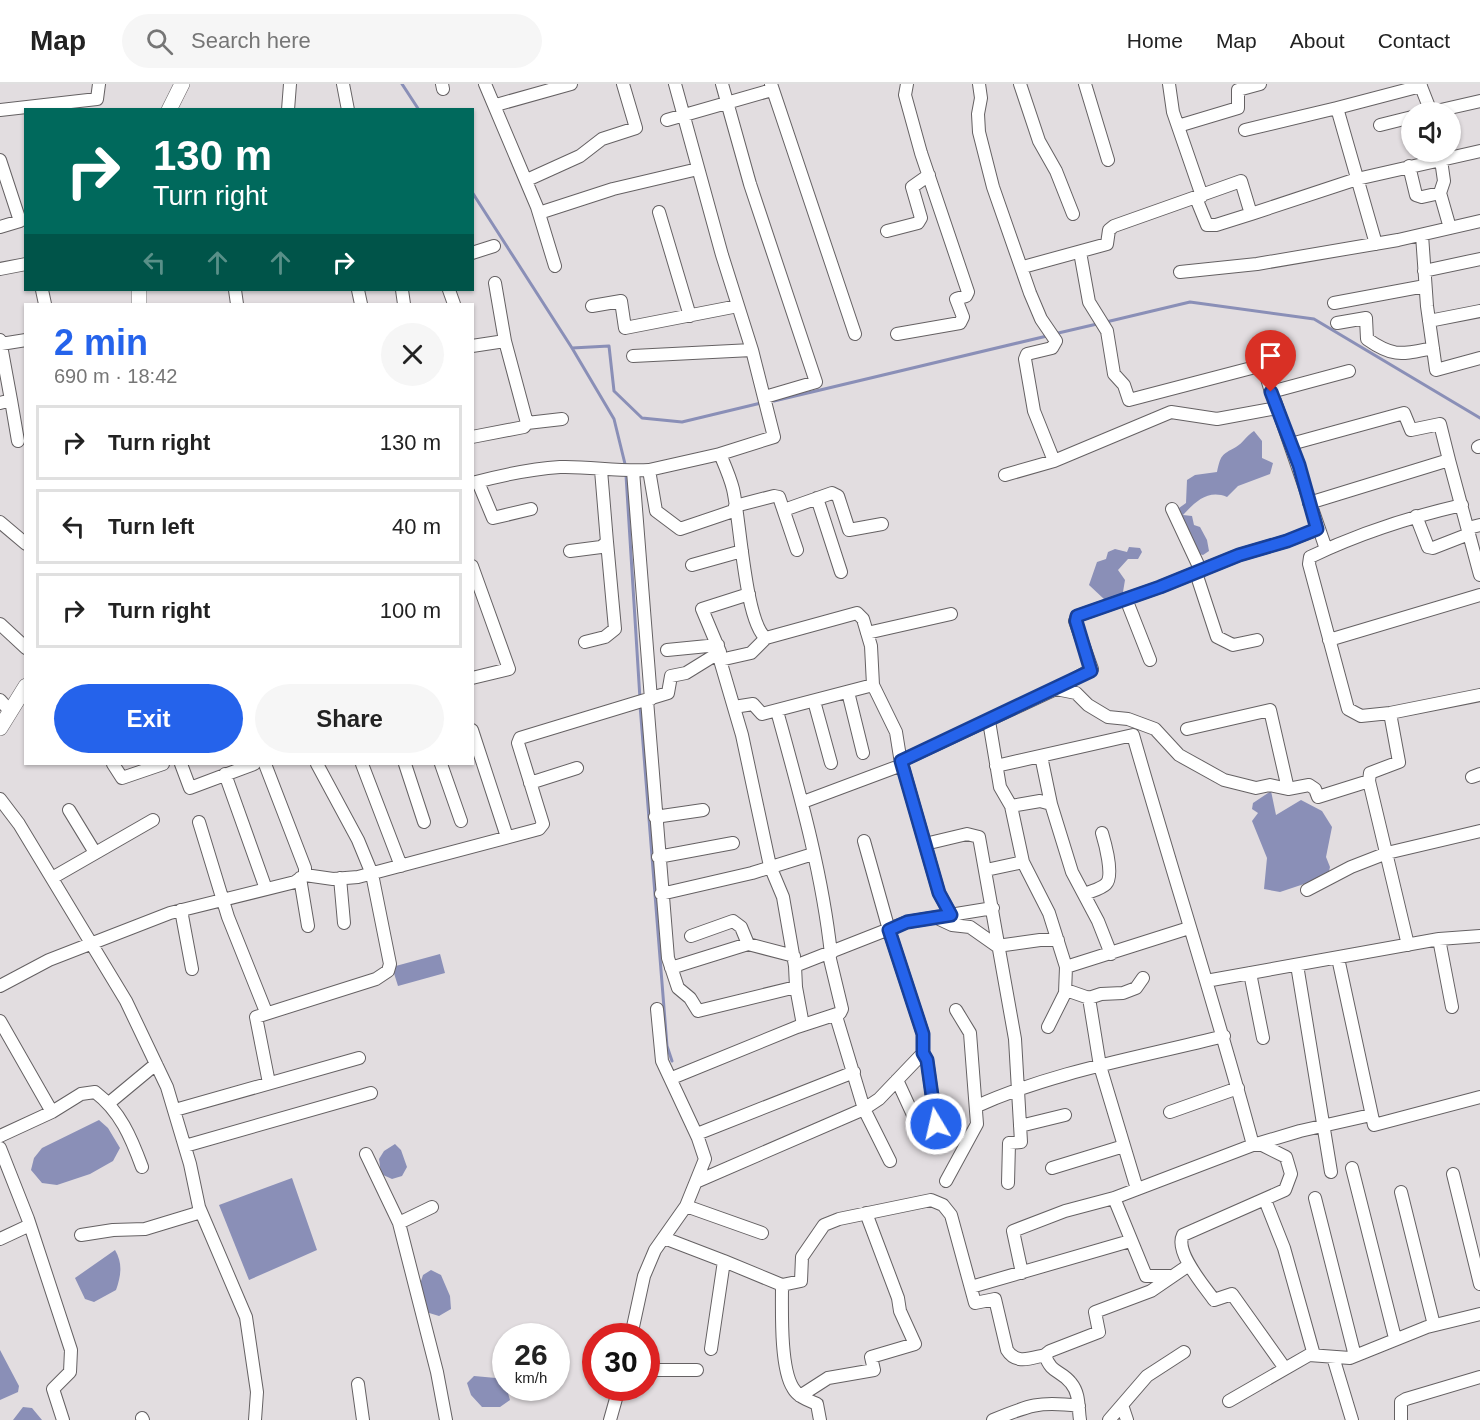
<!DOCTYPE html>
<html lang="en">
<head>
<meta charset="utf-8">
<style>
  :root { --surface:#fff; --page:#f6f6f6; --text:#222; --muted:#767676; --line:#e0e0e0; --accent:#2563eb }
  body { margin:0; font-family:Arial,sans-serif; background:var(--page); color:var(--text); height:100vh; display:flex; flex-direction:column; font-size:22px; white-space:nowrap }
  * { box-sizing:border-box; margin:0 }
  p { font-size:20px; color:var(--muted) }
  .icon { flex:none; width:33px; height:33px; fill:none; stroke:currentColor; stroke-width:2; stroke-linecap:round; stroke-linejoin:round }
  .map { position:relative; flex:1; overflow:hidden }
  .side { position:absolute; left:24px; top:219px; width:450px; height:462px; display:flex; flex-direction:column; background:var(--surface); border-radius:0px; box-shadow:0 2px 4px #0004 }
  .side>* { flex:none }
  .top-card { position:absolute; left:24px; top:24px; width:450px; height:183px; border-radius:0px; box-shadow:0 2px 4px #0004; background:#00695c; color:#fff; overflow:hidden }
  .buttons { position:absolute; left:1401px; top:18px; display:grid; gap:12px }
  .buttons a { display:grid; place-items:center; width:60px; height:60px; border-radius:50%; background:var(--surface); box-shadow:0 2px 4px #0004; font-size:30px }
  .speed { position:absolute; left:492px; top:1239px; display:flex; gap:12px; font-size:30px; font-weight:700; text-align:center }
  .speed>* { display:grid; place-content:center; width:78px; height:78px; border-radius:50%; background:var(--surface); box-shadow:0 2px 4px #0004; line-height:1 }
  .speed small { font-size:15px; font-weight:400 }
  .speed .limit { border:9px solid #d22; background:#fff; color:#111 }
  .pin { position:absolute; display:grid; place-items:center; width:51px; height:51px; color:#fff; margin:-62px -26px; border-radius:50% 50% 50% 0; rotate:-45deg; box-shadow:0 0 6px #0007 }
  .pin .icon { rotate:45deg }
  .me { position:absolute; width:66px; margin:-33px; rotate:351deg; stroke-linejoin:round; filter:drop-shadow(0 0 4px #0008) }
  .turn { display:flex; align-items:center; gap:21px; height:126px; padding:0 30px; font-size:27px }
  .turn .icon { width:78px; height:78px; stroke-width:2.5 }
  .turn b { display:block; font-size:42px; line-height:51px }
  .lanes { display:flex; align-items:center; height:57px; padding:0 30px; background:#0003; justify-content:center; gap:30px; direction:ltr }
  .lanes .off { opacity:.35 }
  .round { display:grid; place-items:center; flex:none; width:63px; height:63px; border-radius:32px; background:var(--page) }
  .headline { display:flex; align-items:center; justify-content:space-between; height:102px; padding:0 30px }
  h1 { font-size:36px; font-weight:700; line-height:45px; color:var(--accent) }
  .button { display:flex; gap:12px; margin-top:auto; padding:12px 30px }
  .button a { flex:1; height:69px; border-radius:36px; background:var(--accent); color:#fff; font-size:24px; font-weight:700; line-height:69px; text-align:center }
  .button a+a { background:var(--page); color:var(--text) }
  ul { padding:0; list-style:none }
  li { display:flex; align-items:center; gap:18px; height:75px; margin:0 12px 9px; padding:0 18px; border:3px solid var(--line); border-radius:0px }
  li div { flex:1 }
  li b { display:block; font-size:22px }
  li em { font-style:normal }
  header { display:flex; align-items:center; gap:36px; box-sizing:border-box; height:84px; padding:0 30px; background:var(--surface); border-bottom:2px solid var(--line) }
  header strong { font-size:28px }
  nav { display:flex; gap:33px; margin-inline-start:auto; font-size:21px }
  .search { width:420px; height:54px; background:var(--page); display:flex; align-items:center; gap:15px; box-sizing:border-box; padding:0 21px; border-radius:33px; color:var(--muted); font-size:22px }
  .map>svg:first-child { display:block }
</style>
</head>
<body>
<header>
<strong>Map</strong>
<div class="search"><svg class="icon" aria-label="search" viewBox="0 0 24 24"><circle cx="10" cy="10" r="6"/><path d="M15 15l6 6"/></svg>Search here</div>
<nav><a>Home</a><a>Map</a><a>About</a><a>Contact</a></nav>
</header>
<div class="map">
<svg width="1480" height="1336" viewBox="0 0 1480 1336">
  <rect width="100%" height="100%" fill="#e2dde0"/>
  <path fill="#8a8fb7" d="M 1254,347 L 1262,357 L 1262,374 L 1273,379 L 1270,390 L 1238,402 L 1227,413 C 1208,405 1195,418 1183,431 L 1192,432 L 1194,441 L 1200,443 L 1207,456 L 1209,467 L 1203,471 L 1188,467 L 1172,429 L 1186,419 L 1187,396 L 1195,391 L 1217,388 C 1221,371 1221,371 1236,363 C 1243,359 1247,351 1254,347 Z
    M 1129,463 L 1140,464 L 1142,468 L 1138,475 L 1128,475 L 1118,486 L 1125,496 L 1122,514 L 1105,516 L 1089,501 L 1097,478 L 1106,475 L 1108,468 L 1115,465 L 1127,468 Z
    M 1271,707 L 1276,731 L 1301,716 L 1322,727 L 1332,743 L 1326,773 L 1330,783 L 1328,792 L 1280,808 L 1264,805 L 1267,774 L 1252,737 L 1258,729 L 1252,725 L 1253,719 Z
    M 440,870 L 445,889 L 398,902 L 392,883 Z
    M 99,1036 L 108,1044 L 120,1064 L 113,1077 L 90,1090 L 57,1101 L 42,1099 L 31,1086 L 34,1074 L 42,1064 Z
    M 395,1060 L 401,1066 L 407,1083 L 402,1092 L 392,1095 L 381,1090 L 379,1075 L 384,1067 Z
    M 292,1094 L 317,1166 L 249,1196 L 219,1121 Z
    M 115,1166 C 123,1179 121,1192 116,1206 L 94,1218 L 85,1215 L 75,1194 Z
    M 431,1186 L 441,1191 L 450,1212 L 451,1225 L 439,1232 L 426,1228 L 419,1203 L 423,1191 Z
    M 0,1266 L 19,1302 L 18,1308 L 0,1316 Z
    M 474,1292 L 496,1294 L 505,1299 L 510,1316 L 500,1323 L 482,1323 L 471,1311 L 467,1299 Z
    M 23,1323 L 32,1324 L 42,1336 L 13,1336 Z"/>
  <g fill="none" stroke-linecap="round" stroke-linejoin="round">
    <path stroke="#8a8fb7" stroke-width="3" d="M 402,0 L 419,26
      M 472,108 L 572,264 L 609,262 L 614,307 L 642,334 L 682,338 L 761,319
      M 1106,238 L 1190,218 L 1314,235 L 1480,334
      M 1054,250 L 1097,240
      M 572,264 L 614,335 L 626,384
      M 774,317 L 1047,252
      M 626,391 L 640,615
      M 640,621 L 667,962 L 672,977"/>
    <g stroke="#656163" stroke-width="14">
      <path id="minor" d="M 343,0 L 348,26
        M 442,0 L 443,5
        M 485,0 L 537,123 L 555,182
        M 675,0 L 722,171 L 752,266 L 774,353 L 720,370 C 725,382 730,393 733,405 C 740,434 745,539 766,554 L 857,529 L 863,535 L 871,562 L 873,601 L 896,648 L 900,673 L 939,809 L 951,831
        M 722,0 L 750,100 L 816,298 L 765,313
        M 771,0 L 855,250
        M 979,0 L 981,14 L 978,30 L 979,48 L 993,103 L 1030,209 L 1041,235 L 1056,257 L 1052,264 L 1027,270 L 1025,275 L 1034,327 L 1054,377
        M 1020,0 L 1039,57 L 1056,87 L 1073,130
        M 1085,0 L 1108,76
        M 1169,0 L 1173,28 L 1202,112
        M 1420,0 L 1431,28
        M 496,21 L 571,0
        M 0,26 L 97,15 L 99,0
        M 288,26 L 290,0
        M 1432,28 L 1480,17
        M 667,36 L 772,6
        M 1380,41 L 1412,33
        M 1178,42 L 1238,24 L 1238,6 L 1260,0
        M 1245,46 L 1337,24
        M 0,76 L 20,137 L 0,143
        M 1441,76 L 1444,97 L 1440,109 L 1450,144
        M 1409,82 L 1416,111 L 1422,113 L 1440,109
        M 527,96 L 580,72 L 602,55 L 636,44 L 623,0
        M 1196,114 L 1207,141 L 1216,141 L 1251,130
        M 659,128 L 690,232
        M 539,129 L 613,105 L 698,85
        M 887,147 L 918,139 L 921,134 L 912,103 L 929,91
        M 1422,151 L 1427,222 L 1436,286 L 1480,274
        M 1376,160 L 1337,24 L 1421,2
        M 1080,168 L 1089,218 L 1107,247 L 1114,290 L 1124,301 L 1129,316 L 1263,281 L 1271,308 L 1349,287
        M 472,169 L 494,162
        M 1023,183 L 1107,160 L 1109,146 L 1114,142 L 1241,97 L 1251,130 L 1357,95 L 1480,67
        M 0,185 L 26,180
        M 1424,187 L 1480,175
        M 1180,188 L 1257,180 L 1398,156 L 1480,137
        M 495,199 L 505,257
        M 42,206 L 45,220
        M 235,206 L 237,220
        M 358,206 L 361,220
        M 402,206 L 404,220
        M 449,206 L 454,220
        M 1334,219 L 1425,202
        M 592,222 L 621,217 L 625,244 L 738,222
        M 1429,237 L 1480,227
        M 1337,239 L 1366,234 L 1367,255 C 1394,274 1402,270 1433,264
        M 897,250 L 960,239 L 963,233 L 956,215 L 966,212 L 968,208 L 921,69 L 905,11 L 907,0
        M 0,256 L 11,316 L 0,319
        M 1,260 L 26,256
        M 472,262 L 505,257 L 527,339
        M 633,272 L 752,266
        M 11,316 L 18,357
        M 1275,317 L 1326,465
        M 472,353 L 524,343 L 527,339 L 562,335
        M 1291,360 L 1404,329 L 1411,346 L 1440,340 L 1449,376
        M 1478,363 L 1480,362
        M 649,386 L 720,370
        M 633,387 L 651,615
        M 1005,391 L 1054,377 L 1171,328 L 1217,335 L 1277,324
        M 478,398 L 493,434 L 531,425
        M 472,399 C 502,391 530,385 560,383 C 589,382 619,388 649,386 L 656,427 L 680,445 L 736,426
        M 817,414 L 841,488
        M 1309,419 L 1449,376 L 1480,491
        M 1462,421 C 1410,433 1358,450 1310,473 L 1309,480 L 1348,625 L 1361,632 L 1390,629 L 1480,611
        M 735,422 L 774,412 L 779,413 L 797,466
        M 1172,425 L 1201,487
        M 784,426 L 832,409 L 838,412 L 849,446 L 882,440
        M 1416,432 L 1428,463 L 1433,464 L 1469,450
        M 0,438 L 26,460
        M 1468,444 L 1480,441
        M 570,467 L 601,463 L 607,458 L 601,386
        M 692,481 L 742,467
        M 472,482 L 509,585 L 472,594
        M 1196,489 L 1217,553 L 1233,561 L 1257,556
        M 749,510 L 702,525 L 720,568 L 720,576 L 742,651 L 770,782 L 783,813 L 795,882
        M 1126,515 L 1150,576
        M 0,540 L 26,564
        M 867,549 L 951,530
        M 1329,556 L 1480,511
        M 585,558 L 605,553 L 615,545 L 607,458
        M 667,566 L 718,561
        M 720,576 L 751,569 L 766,554
        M 1056,605 L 1092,585 L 1075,537 L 1077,532 L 1160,503 L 1239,471 L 1287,457 L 1318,445
        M 848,608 L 863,669
        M 0,616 L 10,627
        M 647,616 L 668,874 L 678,904 L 690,914 L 698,927 L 796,903 L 795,882 L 907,838 L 993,824
        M 814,617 L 831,679
        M 734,623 L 753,620 L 762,630 L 873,601
        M 777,627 C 799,707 822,787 831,870
        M 1390,629 L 1399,678 L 1370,689 L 1369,697 L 1408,861
        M 989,637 L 1000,703 L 1011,722 L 1023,778 L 1049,829 L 1066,883 L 1065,909 L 1048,943
        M 1187,645 L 1270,626 L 1288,705 L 1309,701 L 1315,705 L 1318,713 L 1369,697
        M 472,646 L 507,753
        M 1041,672 L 1051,720
        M 901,677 L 1056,605 L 1076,609 L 1088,621 L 1108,633 L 1128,635 L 1155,645 L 1179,671 L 1224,696 L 1256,704 L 1270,701 L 1288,705
        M 113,680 L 122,694 L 163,680
        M 181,680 L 190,704 L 254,680
        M 362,680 L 401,782
        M 405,680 L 424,738
        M 441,680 L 461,737
        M 996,682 L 1133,651 C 1172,788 1216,923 1253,1061 L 1262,1061 L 1286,1073 L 1291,1090 L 1285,1106 L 1183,1151 C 1174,1168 1205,1203 1214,1216 L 1232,1210 L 1284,1283
        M 225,690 L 266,805
        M 1472,693 L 1480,690
        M 530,699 L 577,684
        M 0,715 L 19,740 L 126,917 L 167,1003 L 190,1080 L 199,1123 L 246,1233 L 257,1308 L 255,1336
        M 803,718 L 902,681
        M 1011,722 L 1040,717 L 1051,720 L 1072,788 L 1098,837 L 1111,870
        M 69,726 L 94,767
        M 655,733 L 703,726
        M 199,738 L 228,833 L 266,928
        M 925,760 L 967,750 L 979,753 L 1015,955 L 1021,1058 L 1009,1059 L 1008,1099
        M 658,773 L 733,759
        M 986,786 L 1023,778
        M 305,791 L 333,795 L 358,793 L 539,745 L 543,740 L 518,659 L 520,654 L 668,609 L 671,592 L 686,589 L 720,568
        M 52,794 L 153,736
        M 300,794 L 308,842
        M 340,794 L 344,839
        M 1307,806 L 1351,783 L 1387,769 L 1480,747
        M 661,810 L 752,789 L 813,770
        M 1085,810 C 1091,807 1101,805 1106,800 C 1114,792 1105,759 1102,749
        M 181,826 L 192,885
        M 937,834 L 952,841 L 970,843 L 997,862 L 1040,856 L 1058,856
        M 691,852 L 733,837 L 741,843 L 748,860
        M 1439,855 L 1452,923
        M 1338,874 L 1374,1041 L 1480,1013
        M 1297,881 L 1331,1088
        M 1066,883 L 1189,844
        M 671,884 L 748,860 L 794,872
        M 1250,889 L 1263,954
        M 1206,897 L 1439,855 L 1480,852
        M 0,902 L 49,876 L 170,829 L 295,798 L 305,791 L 305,784 L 265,680
        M 796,903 L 803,941
        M 1066,906 L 1089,914 L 1101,910 L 1123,909 L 1136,904 L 1143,894
        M 1089,914 L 1100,982 L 1137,1105
        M 836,932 L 864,1025 L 890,1077
        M 0,937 L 52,1028
        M 923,969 L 927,976 L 936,1040
        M 672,994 L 797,943 L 840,929 L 842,925 L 829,871
        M 897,996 L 914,1033
        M 269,999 L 256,933 L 376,895 L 388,887 L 390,880 L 372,790 L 358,756 L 317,680
        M 109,1019 L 156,980
        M 977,1022 C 1055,987 1142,973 1224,952
        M 175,1026 L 359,974
        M 1170,1028 L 1238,1004
        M 1020,1042 L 1065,1031
        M 697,1050 L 854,988
        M 0,1052 L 52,1028 L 81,1010 L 95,1008 C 120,1027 131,1053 142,1083
        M 185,1062 L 371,1009
        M 0,1064 L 28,1135 L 71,1266 L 70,1288 L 53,1305 L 63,1336
        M 366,1070 L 399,1139 L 437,1288 L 446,1336
        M 1052,1084 L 1124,1062
        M 1352,1084 L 1395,1254
        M 1453,1090 L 1480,1200
        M 698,1097 L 864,1025 L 879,1015 L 923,969 L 923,950 L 889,846 L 864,757
        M 946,1097 L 977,1040 L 970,949 L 956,926
        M 1401,1108 L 1434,1241
        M 1114,1114 L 1146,1192 L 1170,1192
        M 1315,1114 L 1355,1272
        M 1265,1116 L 1284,1164 L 1314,1271
        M 686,1122 L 762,1149
        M 399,1139 L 432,1123
        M 81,1151 L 113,1146 L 145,1145 L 201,1128
        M 664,1154 L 724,1177
        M 0,1155 L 30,1141
        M 1022,1189 L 1013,1147 L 1065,1127 L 1114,1114 L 1253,1061 L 1300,1047 L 1371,1031
        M 971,1203 L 1130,1157
        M 631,1252 L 644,1192 L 655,1166 L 686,1122 L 705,1075 L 698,1054 L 662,977 L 657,925
        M 711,1265 L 724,1177 L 782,1201
        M 1045,1271 L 1050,1267 L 1099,1248 L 1095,1228 L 1151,1207 L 1189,1181
        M 1333,1273 L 1352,1336
        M 646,1286 L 697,1286
        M 358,1300 L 363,1336
        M 800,1312 L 828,1294 L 874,1286 L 871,1273 L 915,1260 L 900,1227 L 898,1214 L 866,1129
        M 1229,1317 L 1309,1271 L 1350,1274 L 1427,1243 L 1480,1230
        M 1122,1321 L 1127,1336
        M 142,1334 L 143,1336
        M 610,1336 L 619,1304
        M 820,1336 L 817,1320 C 808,1316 798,1313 793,1304 C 780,1284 782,1226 782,1201 L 801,1197 L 802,1173 L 824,1141 L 839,1135 L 931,1116 L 943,1121 L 951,1131 L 975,1219 L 995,1215 L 1007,1266 C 1016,1281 1031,1274 1045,1271 C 1051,1290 1061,1286 1071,1299 C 1080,1310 1078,1323 1080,1336
        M 993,1336 C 1029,1321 1039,1317 1079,1322
        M 1109,1336 L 1147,1292 L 1184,1268
        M 1401,1336 L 1401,1318 L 1406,1315 L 1480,1293"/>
    </g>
    <g stroke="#656163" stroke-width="16">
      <path id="tertiary" d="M 169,26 L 182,0
        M 139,206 L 139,220
        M 0,644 L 26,602"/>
    </g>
    <use href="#minor" stroke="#fff" stroke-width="12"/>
    <use href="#tertiary" stroke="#fff" stroke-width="15"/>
  </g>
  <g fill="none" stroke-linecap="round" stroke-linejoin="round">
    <g stroke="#184099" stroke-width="15">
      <path id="route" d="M 936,1040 L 927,976 L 923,969 L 923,950 L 889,846 L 907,838 L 951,831 L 939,809 L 901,677 L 1091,587 L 1076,537 L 1077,532 L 1160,503 L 1239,471 L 1287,457 L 1317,445 L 1299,381 L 1271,308"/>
    </g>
    <use href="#route" stroke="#2563eb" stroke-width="10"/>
  </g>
</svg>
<div class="buttons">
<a><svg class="icon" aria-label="sound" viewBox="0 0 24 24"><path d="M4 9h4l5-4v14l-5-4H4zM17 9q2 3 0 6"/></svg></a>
</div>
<div class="speed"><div>26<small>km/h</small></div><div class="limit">30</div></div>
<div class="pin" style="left:1271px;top:308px;background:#d93025"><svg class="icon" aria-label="arrive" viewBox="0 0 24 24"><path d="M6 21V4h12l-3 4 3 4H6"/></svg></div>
<svg class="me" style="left:936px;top:1040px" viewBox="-20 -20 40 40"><circle r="17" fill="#2563eb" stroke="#fff" stroke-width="3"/><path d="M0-11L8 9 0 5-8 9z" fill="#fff"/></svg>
<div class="top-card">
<div class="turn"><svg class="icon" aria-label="right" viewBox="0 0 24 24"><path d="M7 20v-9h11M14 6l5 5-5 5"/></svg><div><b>130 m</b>Turn right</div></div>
<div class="lanes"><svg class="icon off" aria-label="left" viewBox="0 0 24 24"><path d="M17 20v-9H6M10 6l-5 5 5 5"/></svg><svg class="icon off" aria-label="ahead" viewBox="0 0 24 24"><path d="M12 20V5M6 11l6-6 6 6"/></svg><svg class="icon off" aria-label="ahead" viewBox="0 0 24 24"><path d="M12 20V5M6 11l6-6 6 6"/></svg><svg class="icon" aria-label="right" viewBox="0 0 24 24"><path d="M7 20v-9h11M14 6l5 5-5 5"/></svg></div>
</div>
<section class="side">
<div class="headline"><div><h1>2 min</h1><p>690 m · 18:42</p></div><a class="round"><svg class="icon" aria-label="close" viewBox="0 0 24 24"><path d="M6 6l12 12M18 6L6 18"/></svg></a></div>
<ul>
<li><svg class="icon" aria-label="right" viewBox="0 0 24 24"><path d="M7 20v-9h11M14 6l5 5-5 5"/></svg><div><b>Turn right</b></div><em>130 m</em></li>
<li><svg class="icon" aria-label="left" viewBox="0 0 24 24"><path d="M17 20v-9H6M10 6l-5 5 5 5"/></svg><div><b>Turn left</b></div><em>40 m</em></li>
<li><svg class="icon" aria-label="right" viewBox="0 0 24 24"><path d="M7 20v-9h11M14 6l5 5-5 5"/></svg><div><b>Turn right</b></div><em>100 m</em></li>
</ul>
<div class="button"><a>Exit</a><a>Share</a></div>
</section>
</div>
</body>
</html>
